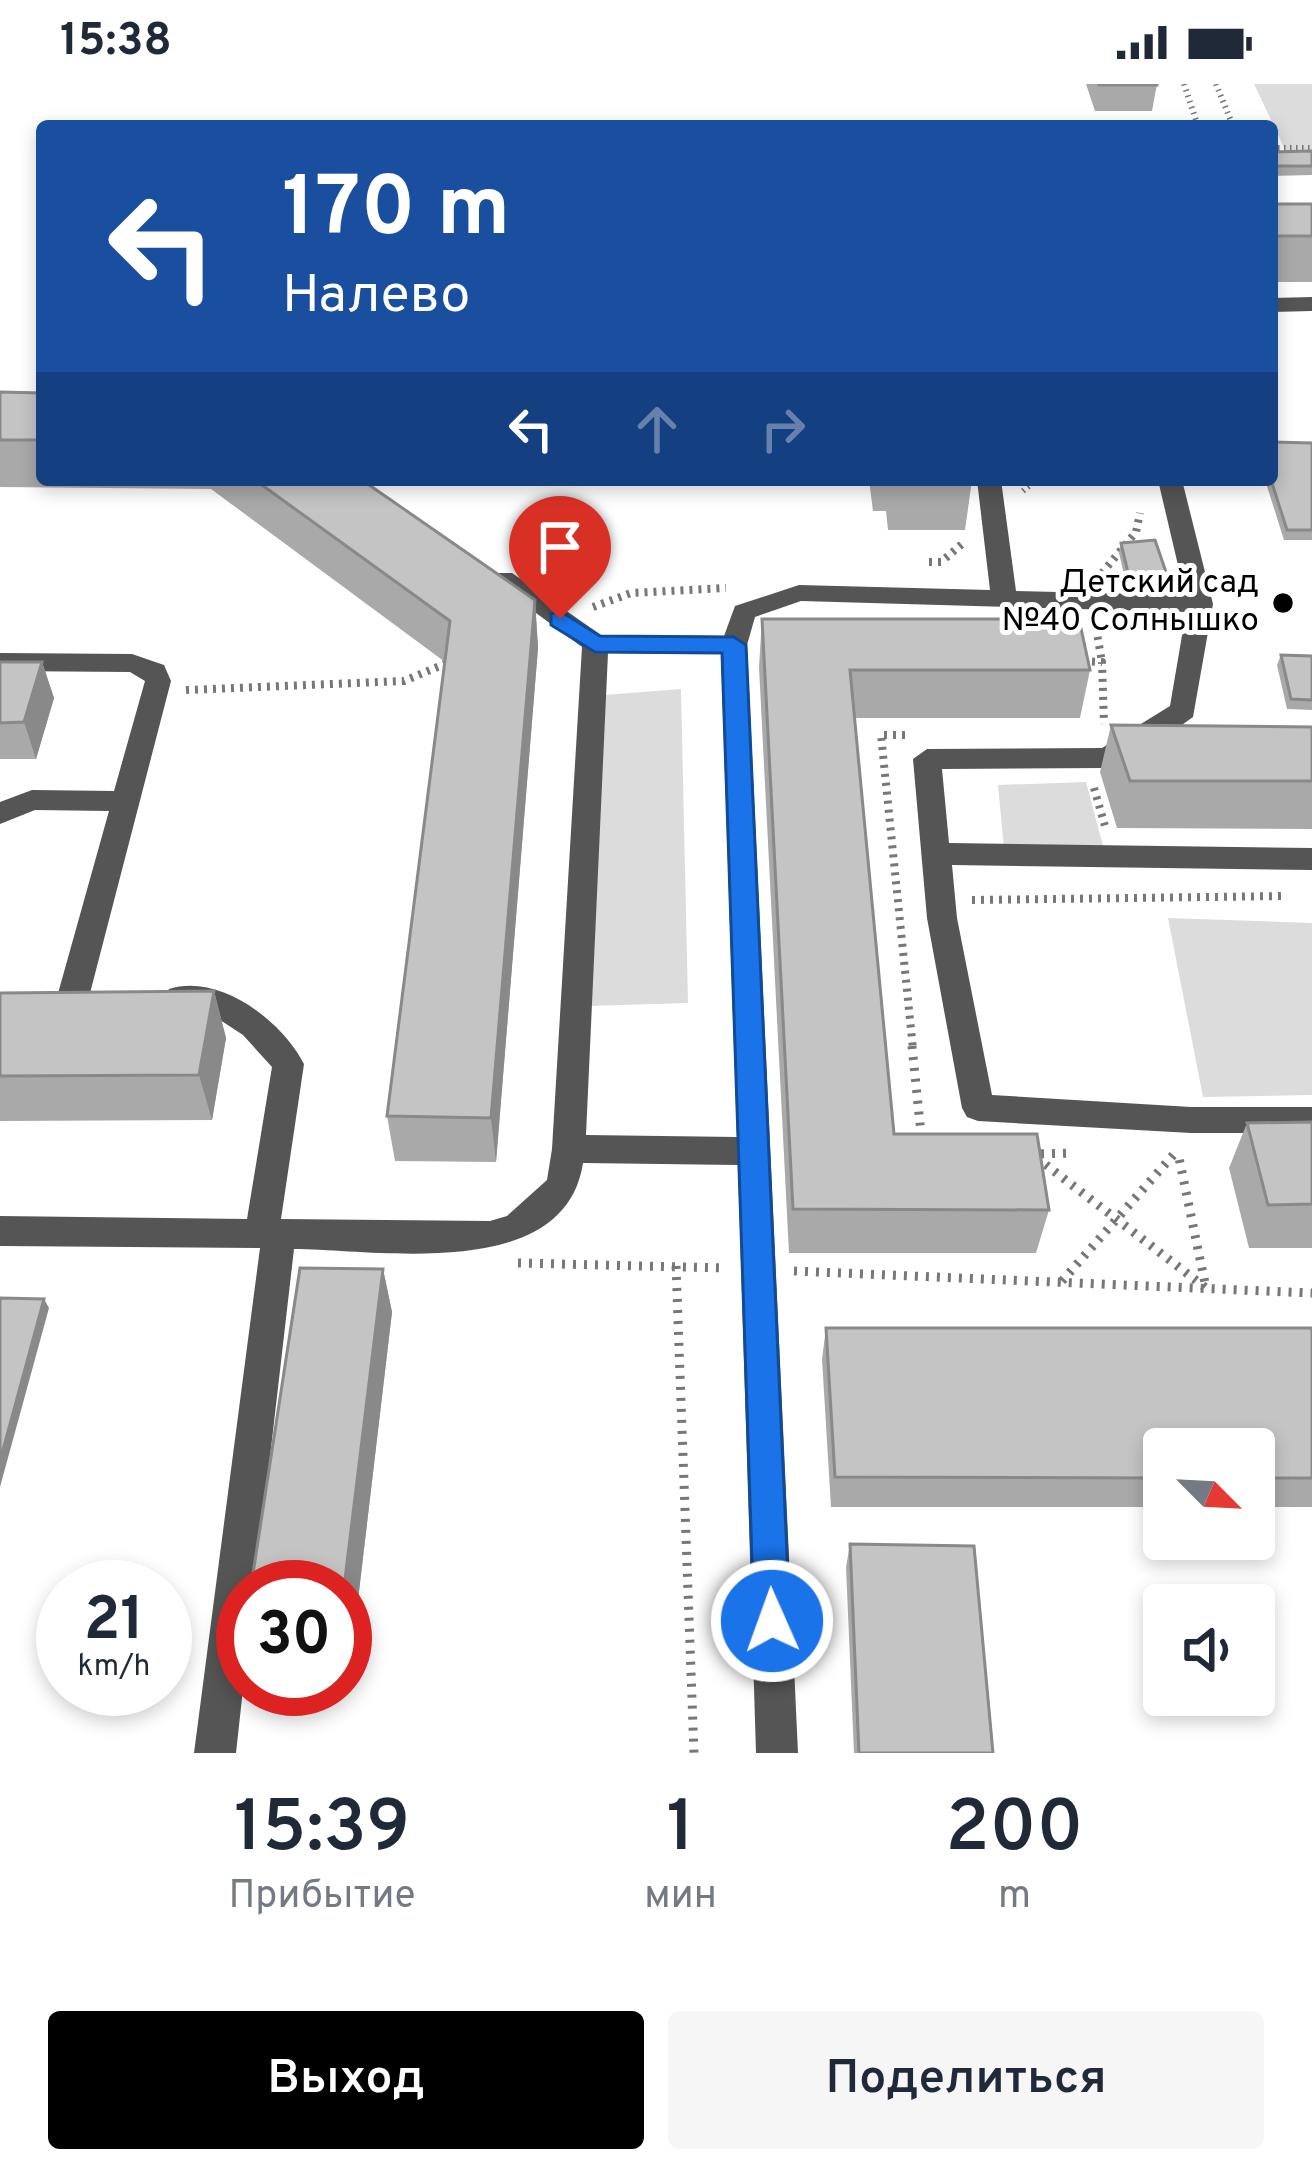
<!DOCTYPE html>
<html lang="ru">
<head>
<meta charset="utf-8">
<style>
  :root { --surface:#fff; --page:#f6f6f7; --text:#1f2937; --muted:#747a83; --accent:#000 }
  body { margin:0; font-family:Overpass,sans-serif; background:var(--page); color:var(--text); height:100vh; display:flex; flex-direction:column; font-size:45px; white-space:nowrap }
  * { box-sizing:border-box; margin:0 }
  p { font-size:39px; color:var(--muted) }
  .icon { flex:none; width:66px; height:66px; fill:none; stroke:currentColor; stroke-width:2; stroke-linecap:round; stroke-linejoin:round }
  .map { position:relative; height:1669px; overflow:hidden }
  .sheet { display:flex; flex-direction:column; background:var(--surface); flex:1 }
  .sheet>* { flex:none }
  .banner { position:absolute; left:36px; top:36px; width:1242px; height:366px; border-radius:12px; box-shadow:0 6px 18px #0003; background:#1a4fa0; color:#fff; overflow:hidden }
  .needle { width:78px; rotate:114deg }
  .fabs { position:absolute; left:1143px; top:1344px; display:grid; gap:24px }
  .fabs a { display:grid; place-items:center; width:132px; height:132px; border-radius:12px; background:var(--surface); box-shadow:0 6px 18px #0003; font-size:60px }
  .speed { position:absolute; left:36px; top:1476px; display:flex; gap:24px; font-size:60px; font-weight:700; text-align:center }
  .speed>* { display:grid; place-content:center; width:156px; height:156px; border-radius:50%; background:var(--surface); box-shadow:0 6px 18px #0003; line-height:1 }
  .speed small { font-size:30px; font-weight:400 }
  .speed .limit { border:18px solid #d22; background:#fff; color:#111 }
  .pin { position:absolute; display:grid; place-items:center; width:102px; height:102px; color:#fff; margin:-123px -51px; border-radius:50% 50% 50% 0; rotate:-45deg; box-shadow:0 0 12px #0007 }
  .pin .icon { rotate:45deg }
  .me { position:absolute; width:132px; margin:-66px; rotate:358deg; stroke-linejoin:round; filter:drop-shadow(0 0 9px #0008) }
  .turn { display:flex; align-items:center; gap:42px; height:252px; padding:0 48px; font-size:54px }
  .turn .icon { width:156px; height:156px; stroke-width:2.5 }
  .turn b { display:block; font-size:84px; line-height:102px }
  .lanes { display:flex; align-items:center; height:114px; padding:0 48px; background:#0003; justify-content:center; gap:60px; direction:ltr }
  .lanes .off { opacity:.35 }
  .eta { display:flex; justify-content:space-evenly; align-items:center; height:204px; text-align:center }
  .eta b { font-size:72px; font-weight:600; line-height:84px }
  .action { display:flex; gap:24px; margin-top:auto; padding:24px 48px }
  .action a { flex:1; height:138px; border-radius:12px; background:var(--accent); color:#fff; font-size:48px; font-weight:600; line-height:138px; text-align:center }
  .action a+a { background:var(--page); color:var(--text) }
  .status { display:flex; justify-content:space-between; align-items:center; height:84px; padding:0 60px; background:var(--surface); direction:ltr }
  .status svg { height:33px; fill:currentColor }
  .map>svg:first-child { display:block }
</style>
</head>
<body>
<div class="status"><b>15:38</b><svg viewBox="0 0 49 12"><path d="M0 12V9h3v3zM5 12V6h3v6zM10 12V3h3v9zM15 12V0h3v12zM26 1h20v11H26zM47 4h2v5h-2z"/></svg></div>
<div class="map">
<svg width="1312" height="1669" viewBox="0 0 1312 1669">
  <rect width="100%" height="100%" fill="#fff"/>
  <path fill="#dcdcdc" d="M 1254,0 L 1312,0 L 1312,74 L 1289,74 Z
    M 681,605 L 688,919 L 588,922 L 591,612 Z
    M 1086,698 L 1103,762 L 1004,765 L 998,701 Z
    M 1168,834 L 1312,839 L 1312,1011 L 1203,1013 Z"/>
  <g fill="none" stroke-linecap="round" stroke-linejoin="round">
    <path stroke="#777" stroke-width="6" stroke-dasharray="1.5 4.5" stroke-linecap="butt" d="M 1184,0 L 1198,42
      M 1216,0 L 1233,42
      M 1272,64 L 1312,64
      M 1023,407 L 1036,396"/>
    <path stroke="#777" stroke-width="8" stroke-dasharray="3 6" stroke-linecap="butt" d="M 929,478 L 941,478 L 962,460
      M 1102,489 L 1136,448 L 1140,429
      M 593,523 L 631,509 L 726,504
      M 1096,544 L 1102,578
      M 1083,577 L 1102,578 L 1104,640
      M 186,606 L 404,597 L 447,579
      M 905,651 L 881,651 L 913,965
      M 1094,704 L 1105,742
      M 972,816 L 1287,812"/>
    <path stroke="#777" stroke-width="9" stroke-dasharray="3 8" stroke-linecap="butt" d="M 912,962 L 922,1059
      M 1030,1070 L 1074,1069
      M 1037,1074 L 1206,1204 L 1178,1069
      M 518,1179 L 725,1184
      M 676,1182 L 694,1669
      M 794,1187 L 1312,1209
      M 1062,1197 L 1175,1069"/>
    <path fill="#555" fill-rule="evenodd" d="M 1312,213 L 1312,227 L 1272,228 L 1272,214 Z
      M 977,396 L 1001,396 L 1016,507 L 1185,511 L 1158,396 L 1182,396 L 1213,520 L 1193,633 L 1140,671 L 1105,684 L 942,685 L 949,759 L 1312,764 L 1312,786 L 952,781 L 957,834 L 992,1011 L 1191,1023 L 1312,1023 L 1312,1049 L 1191,1049 L 978,1037 L 967,1033 L 962,1024 L 927,834 L 913,675 L 927,665 L 1102,664 L 1170,622 L 1186,528 L 801,517 L 755,533 L 747,561 L 798,1669 L 756,1669 L 738,1081 L 583,1079 C 565,1198 382,1166 294,1165 L 255,1503 L 243,1503 L 243,1605 L 236,1669 L 194,1669 L 260,1164 L 0,1162 L 0,1132 L 247,1135 L 272,983 L 243,951 L 217,934 L 169,923 L 164,914 L 169,905 C 220,889 282,937 304,980 L 281,1135 L 490,1137 L 507,1132 L 547,1096 L 552,1065 L 582,563 L 490,495 L 494,489 L 512,489 L 601,551 L 724,552 L 735,522 L 799,501 L 990,506 ZM 608,569 L 721,570 L 737,1053 L 586,1051 Z
      M 0,569 L 132,570 L 164,581 L 171,597 L 89,913 L 84,922 L 62,922 L 57,913 L 109,727 L 35,726 L 0,740 L 0,718 L 32,706 L 114,707 L 145,597 L 130,588 L 0,587 Z"/>
  </g>
  <path fill="#a9a9a9" d="M 1086,0 L 1157,0 L 1152,27 L 1095,27 Z
    M 1312,67 L 1312,91 L 1272,92 L 1272,68 Z
    M 1272,120 L 1312,120 L 1312,198 L 1272,198 Z
    M 0,308 L 42,309 L 42,396 L 362,396 L 535,516 L 538,564 L 496,1078 L 395,1077 L 387,1032 L 445,578 L 211,405 L 0,403 Z
    M 1312,359 L 1312,456 L 1284,456 L 1265,396 L 1272,396 Z
    M 869,396 L 972,396 L 965,446 L 888,446 L 886,427 L 873,427 Z
    M 1121,459 L 1168,494 L 1166,504 L 1128,507 L 1119,469 Z
    M 762,535 L 1090,586 L 1080,634 L 855,634 L 894,1050 L 1049,1126 L 1036,1169 L 789,1169 L 759,583 Z
    M 1281,571 L 1312,572 L 1312,626 L 1287,625 L 1277,581 Z
    M 0,578 L 42,578 L 54,614 L 36,675 L 0,675 Z
    M 1111,641 L 1312,643 L 1312,745 L 1117,744 L 1100,688 Z
    M 214,907 L 226,954 L 212,1036 L 0,1037 L 0,909 Z
    M 1312,1038 L 1312,1164 L 1249,1164 L 1229,1084 L 1247,1039 Z
    M 383,1185 L 392,1228 L 351,1575 L 345,1575 L 345,1503 Z
    M 826,1244 L 1312,1244 L 1312,1423 L 1254,1423 L 1254,1365 L 1164,1365 L 1164,1423 L 831,1423 L 822,1275 Z
    M 850,1460 L 993,1669 L 854,1669 L 846,1483 Z"/>
  <path fill="#898989" d="M 535,516 L 538,564 L 496,1078 L 491,1034 Z
    M 42,578 L 54,614 L 36,675 L 24,638 Z
    M 214,907 L 226,954 L 212,1036 L 199,991 Z
    M 383,1185 L 392,1228 L 351,1575 L 345,1558 L 344,1503 Z
    M 44,1215 L 49,1224 L 0,1403 L 0,1377 Z"/>
  <path fill="#c4c4c4" stroke="#898989" stroke-width="3" d="M 1099,0 L 1157,0 L 1157,1 L 1099,1 Z
    M 830,39 L 987,39 L 988,42 L 830,42 Z
    M 1312,67 L 1312,82 L 1272,82 L 1272,68 Z
    M 1272,120 L 1312,120 L 1312,152 L 1272,152 Z
    M 0,308 L 42,309 L 42,356 L 0,356 Z
    M 1272,358 L 1312,359 L 1312,446 L 1287,446 L 1271,396 Z
    M 255,396 L 362,396 L 535,516 L 491,1034 L 387,1032 L 450,537 Z
    M 1155,456 L 1168,494 L 1130,497 L 1121,459 Z
    M 762,535 L 1079,535 L 1090,586 L 850,586 L 894,1050 L 1037,1050 L 1049,1126 L 793,1125 Z
    M 1281,571 L 1312,572 L 1312,616 L 1291,615 Z
    M 0,578 L 42,578 L 24,638 L 0,639 Z
    M 1111,641 L 1312,643 L 1312,697 L 1130,697 Z
    M 214,907 L 199,991 L 0,992 L 0,909 Z
    M 1312,1038 L 1312,1120 L 1268,1121 L 1247,1039 Z
    M 300,1184 L 383,1185 L 344,1503 L 251,1503 Z
    M 0,1214 L 44,1215 L 0,1377 Z
    M 826,1244 L 1312,1244 L 1312,1394 L 1254,1394 L 1254,1365 L 1164,1365 L 1164,1394 L 835,1393 Z
    M 850,1460 L 974,1462 L 993,1669 L 859,1669 Z"/>
  <path fill="#1a73e8" stroke="#114b97" stroke-width="3" d="M 560,527 L 600,552 L 734,553 L 746,561 L 790,1537 L 785,1550 L 772,1555 L 759,1550 L 754,1537 L 722,569 L 595,568 L 551,541 L 551,530 Z"/>
  <circle fill="#000" stroke="#fff" stroke-width="4.5" cx="1283" cy="519" r="12"/>
  <g text-anchor="middle" dominant-baseline="central" stroke-width="10" stroke-linejoin="round" paint-order="stroke">
    <g font-size="33" fill="#000" stroke="#fff" text-anchor="end">
      <text x="1259" y="500">Детский сад<tspan x="1259" dy="38">№40 Солнышко</tspan></text>
    </g>
  </g>
</svg>
<div class="fabs">
<a><svg class="needle" viewBox="-14 -14 28 28"><path d="M0-13l5 13h-10z" fill="#e53935"/><path d="M0 13l5-13h-10z" fill="#747a83"/></svg></a>
<a><svg class="icon" aria-label="sound" viewBox="0 0 24 24"><path d="M4 9h4l5-4v14l-5-4H4zM17 9q2 3 0 6"/></svg></a>
</div>
<div class="speed"><div>21<small>km/h</small></div><div class="limit">30</div></div>
<div class="pin" style="left:560px;top:535px;background:#d93025"><svg class="icon" aria-label="arrive" viewBox="0 0 24 24"><path d="M6 21V4h12l-3 4 3 4H6"/></svg></div>
<svg class="me" style="left:772px;top:1537px" viewBox="-20 -20 40 40"><circle r="17" fill="#1a73e8" stroke="#fff" stroke-width="3"/><path d="M0-11L8 9 0 5-8 9z" fill="#fff"/></svg>
<div class="banner">
<div class="turn"><svg class="icon" aria-label="left" viewBox="0 0 24 24"><path d="M17 20v-9H6M10 6l-5 5 5 5"/></svg><div><b>170 m</b>Налево</div></div>
<div class="lanes"><svg class="icon" aria-label="left" viewBox="0 0 24 24"><path d="M17 20v-9H6M10 6l-5 5 5 5"/></svg><svg class="icon off" aria-label="ahead" viewBox="0 0 24 24"><path d="M12 20V5M6 11l6-6 6 6"/></svg><svg class="icon off" aria-label="right" viewBox="0 0 24 24"><path d="M7 20v-9h11M14 6l5 5-5 5"/></svg></div>
</div>
</div>
<section class="sheet">
<div class="eta">
<div><b>15:39</b><p>Прибытие</p></div>
<div><b>1</b><p>мин</p></div>
<div><b>200</b><p>m</p></div>
</div>
<div class="action"><a>Выход</a><a>Поделиться</a></div>
</section>
</body>
</html>
